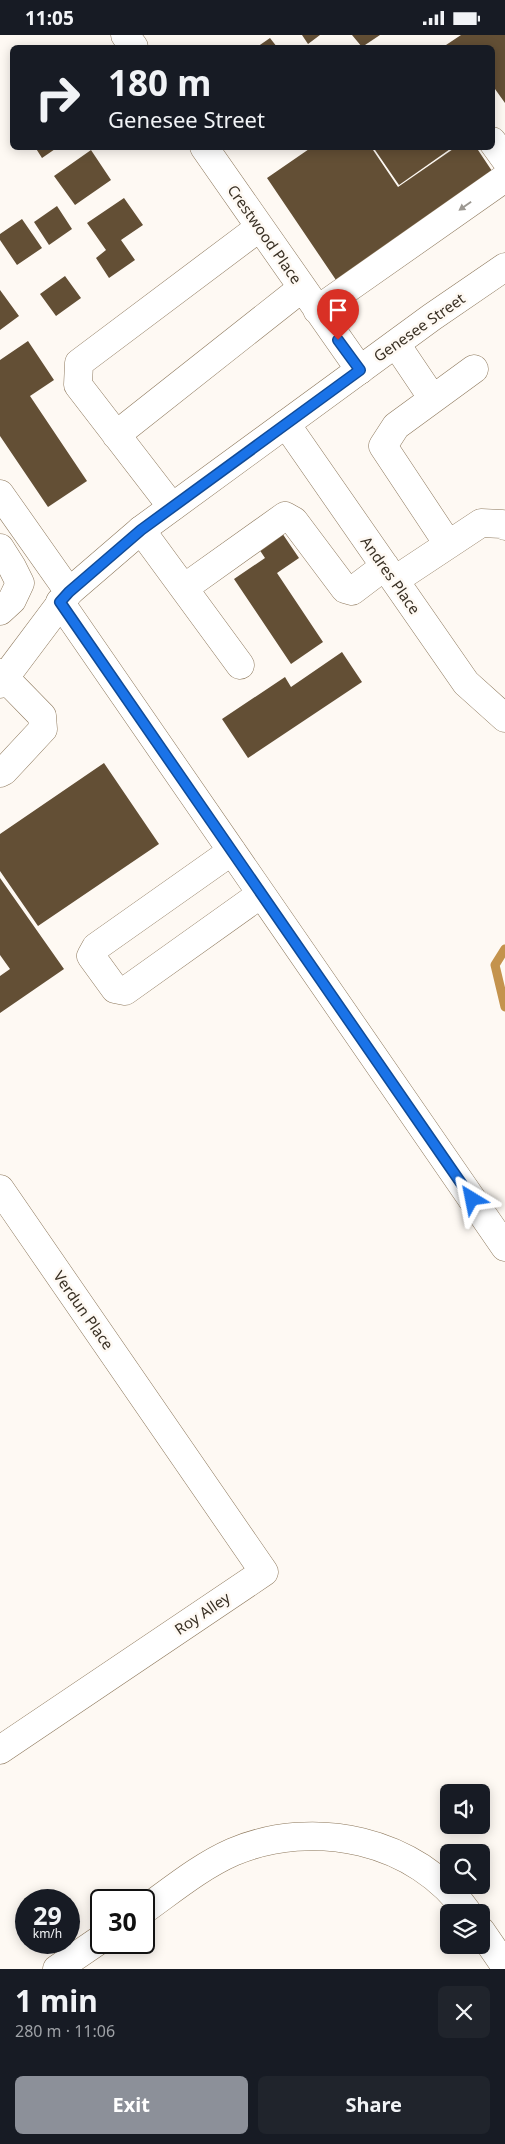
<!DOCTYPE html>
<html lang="en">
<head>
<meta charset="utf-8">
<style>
  :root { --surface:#171b24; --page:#20242c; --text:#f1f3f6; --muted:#9ea1a6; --accent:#8c9099 }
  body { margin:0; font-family:"Noto Sans",sans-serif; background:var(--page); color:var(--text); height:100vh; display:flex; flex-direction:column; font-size:19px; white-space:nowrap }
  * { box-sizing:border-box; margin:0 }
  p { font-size:16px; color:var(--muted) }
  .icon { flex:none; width:28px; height:28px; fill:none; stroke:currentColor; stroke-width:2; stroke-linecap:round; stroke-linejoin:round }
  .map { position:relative; height:1934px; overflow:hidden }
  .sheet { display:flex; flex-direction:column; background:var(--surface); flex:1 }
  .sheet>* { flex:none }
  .guide { position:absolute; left:10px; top:10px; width:485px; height:105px; border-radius:8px; box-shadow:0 2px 12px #0003; background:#171b24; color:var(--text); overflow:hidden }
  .tools { position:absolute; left:440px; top:1749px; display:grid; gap:10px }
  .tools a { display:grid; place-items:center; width:50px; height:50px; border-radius:8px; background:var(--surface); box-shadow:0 2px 12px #0003; font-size:25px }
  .speed { position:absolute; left:15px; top:1854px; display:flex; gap:10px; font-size:25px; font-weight:700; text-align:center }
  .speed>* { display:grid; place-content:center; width:65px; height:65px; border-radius:50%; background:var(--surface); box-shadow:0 2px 12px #0003; line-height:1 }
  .speed small { font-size:12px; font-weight:400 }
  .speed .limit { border:2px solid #111; border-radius:8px; background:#fff; color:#111 }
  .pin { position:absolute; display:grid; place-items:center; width:42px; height:42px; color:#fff; margin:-51px -21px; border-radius:50% 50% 50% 0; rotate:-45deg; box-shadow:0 0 5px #0007 }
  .pin .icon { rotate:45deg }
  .me { position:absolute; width:55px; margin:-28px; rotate:325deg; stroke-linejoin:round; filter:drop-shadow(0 0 4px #0008) }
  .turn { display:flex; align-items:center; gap:18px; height:105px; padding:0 15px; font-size:22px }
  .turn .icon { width:65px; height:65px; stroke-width:2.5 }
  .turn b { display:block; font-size:35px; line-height:42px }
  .round { display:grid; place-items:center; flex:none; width:52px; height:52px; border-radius:8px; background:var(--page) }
  .head { display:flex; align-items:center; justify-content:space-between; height:85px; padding:0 15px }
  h1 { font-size:30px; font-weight:700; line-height:38px }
  .button { display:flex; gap:10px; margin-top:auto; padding:10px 15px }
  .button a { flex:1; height:58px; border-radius:8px; background:var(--accent); color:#fff; font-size:20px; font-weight:700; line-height:58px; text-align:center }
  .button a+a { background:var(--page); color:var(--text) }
  .status { display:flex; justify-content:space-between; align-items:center; height:35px; padding:0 25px; background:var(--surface); direction:ltr }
  .status svg { height:14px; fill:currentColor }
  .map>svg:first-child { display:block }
</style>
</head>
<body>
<div class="status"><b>11:05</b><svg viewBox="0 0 49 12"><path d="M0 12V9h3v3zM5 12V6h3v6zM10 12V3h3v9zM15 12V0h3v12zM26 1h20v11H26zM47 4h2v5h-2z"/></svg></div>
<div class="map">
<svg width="505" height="1934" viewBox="0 0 505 1934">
  <rect width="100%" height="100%" fill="#fef9f3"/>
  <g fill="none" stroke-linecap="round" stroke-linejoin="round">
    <path stroke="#c4934d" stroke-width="9" d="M 505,914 L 495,930 L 505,972"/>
  </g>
  <path fill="#634f35" d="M 302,0 L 320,0 L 308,9 Z
    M 352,0 L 380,0 L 362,12 Z
    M 461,0 L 505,0 L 505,68 L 495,54 L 492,55 L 492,12 L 443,12 Z
    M 270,3 L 277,12 L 257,12 Z
    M 35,112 L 58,112 L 42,123 Z
    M 312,112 L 371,112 L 398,152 L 456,112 L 476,112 L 494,139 L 336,245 L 267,143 Z
    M 373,112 L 453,112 L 399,150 Z
    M 91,115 L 111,145 L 75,170 L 54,141 Z
    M 124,163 L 143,190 L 121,205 L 135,225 L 109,243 L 96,223 L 106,215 L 87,188 Z
    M 57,171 L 72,194 L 49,210 L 34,187 Z
    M 22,184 L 42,213 L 17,230 L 0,205 L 0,199 Z
    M 65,241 L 81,263 L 56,281 L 40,259 Z
    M 0,255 L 19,281 L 0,295 Z
    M 28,306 L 54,345 L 30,361 L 87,446 L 48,472 L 0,401 L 0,325 Z
    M 282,498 L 299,523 L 277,538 L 323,607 L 291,629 L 234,544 L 265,523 L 259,514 Z
    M 342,617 L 362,647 L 248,723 L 222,684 L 285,642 L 291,652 Z
    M 104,728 L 159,809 L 38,891 L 0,836 L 0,799 Z
    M 0,843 L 64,934 L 0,978 L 0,941 L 10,934 L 0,920 Z"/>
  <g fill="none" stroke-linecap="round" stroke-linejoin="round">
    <g stroke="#8d785c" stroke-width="29">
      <path id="minor" d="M 125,0 L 134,12
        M 492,106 L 505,124
        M 204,112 L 360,335
        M 317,275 L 505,143
        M 396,309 L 433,364
        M 286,389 L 466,648 L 505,683
        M 116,400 L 302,253
        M 0,459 L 69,557
        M 172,472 L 78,350 L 79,328 L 260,192
        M 141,495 L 240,630
        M 448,509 L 383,411 L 396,391 L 474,334
        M 0,513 L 12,532 L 20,548 L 12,565 L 0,576
        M 395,545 L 481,488 L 502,489 L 505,491
        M 184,553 L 285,481 L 294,486 L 345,554 L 352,556 L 385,531
        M 60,567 L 505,1212
        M 0,638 L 42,681 L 43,694 L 4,736 L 0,738
        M 232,816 L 96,912 L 91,921 L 115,954 L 125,956 L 261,859
        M 0,1154 L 264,1537 L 0,1715
        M 144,1875 C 172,1855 201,1831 233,1817 C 313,1783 417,1804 468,1878
        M 481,1896 L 505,1931
        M 57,1934 L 101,1904"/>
    </g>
    <g stroke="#8d785c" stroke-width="29">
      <path id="major" d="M 0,649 L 69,557 L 141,495 L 432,282 L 505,232"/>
    </g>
    <use href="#minor" stroke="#fff" stroke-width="28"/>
    <use href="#major" stroke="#fff" stroke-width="28"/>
  </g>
  <defs><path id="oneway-solid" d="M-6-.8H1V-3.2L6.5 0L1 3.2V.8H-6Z" transform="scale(1.25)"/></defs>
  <use fill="#9c9892" href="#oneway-solid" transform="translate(465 171) rotate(145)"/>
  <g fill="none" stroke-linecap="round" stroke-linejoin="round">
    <g stroke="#114b97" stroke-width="12">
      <path id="route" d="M 338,305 L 360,335 L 141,495 L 69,557 L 60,567 L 472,1164"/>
    </g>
    <use href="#route" stroke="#1a73e8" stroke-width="9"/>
  </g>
  <g text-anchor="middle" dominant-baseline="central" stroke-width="5" stroke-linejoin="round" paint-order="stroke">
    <g font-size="15" fill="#393024" stroke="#fef9f3">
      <text transform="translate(265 199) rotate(55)">Crestwood Place</text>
      <text transform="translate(419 292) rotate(-35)">Genesee Street</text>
      <text transform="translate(391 540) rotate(55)">Andres Place</text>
      <text transform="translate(84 1275) rotate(55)">Verdun Place</text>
      <text transform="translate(202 1578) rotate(-34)">Roy Alley</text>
    </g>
  </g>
</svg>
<div class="tools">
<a><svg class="icon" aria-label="sound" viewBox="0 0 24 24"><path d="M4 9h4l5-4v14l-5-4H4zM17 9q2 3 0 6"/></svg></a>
<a><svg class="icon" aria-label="search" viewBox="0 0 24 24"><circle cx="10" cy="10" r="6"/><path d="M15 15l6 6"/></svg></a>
<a><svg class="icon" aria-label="layers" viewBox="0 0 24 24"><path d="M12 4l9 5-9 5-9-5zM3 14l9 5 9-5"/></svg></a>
</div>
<div class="speed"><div>29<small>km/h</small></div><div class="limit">30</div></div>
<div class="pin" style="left:338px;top:305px;background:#d93025"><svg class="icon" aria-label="arrive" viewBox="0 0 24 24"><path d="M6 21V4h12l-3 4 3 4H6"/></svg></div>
<svg class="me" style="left:472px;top:1164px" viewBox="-20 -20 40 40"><path d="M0-17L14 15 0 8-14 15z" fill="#1a73e8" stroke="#fff" stroke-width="4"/></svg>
<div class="guide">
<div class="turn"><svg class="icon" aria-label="right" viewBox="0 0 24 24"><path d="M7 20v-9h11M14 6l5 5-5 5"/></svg><div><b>180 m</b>Genesee Street</div></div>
</div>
</div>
<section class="sheet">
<div class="head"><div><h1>1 min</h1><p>280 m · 11:06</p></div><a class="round"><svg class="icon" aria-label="close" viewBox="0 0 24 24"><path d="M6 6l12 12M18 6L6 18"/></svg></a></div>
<div class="button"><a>Exit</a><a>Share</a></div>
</section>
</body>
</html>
